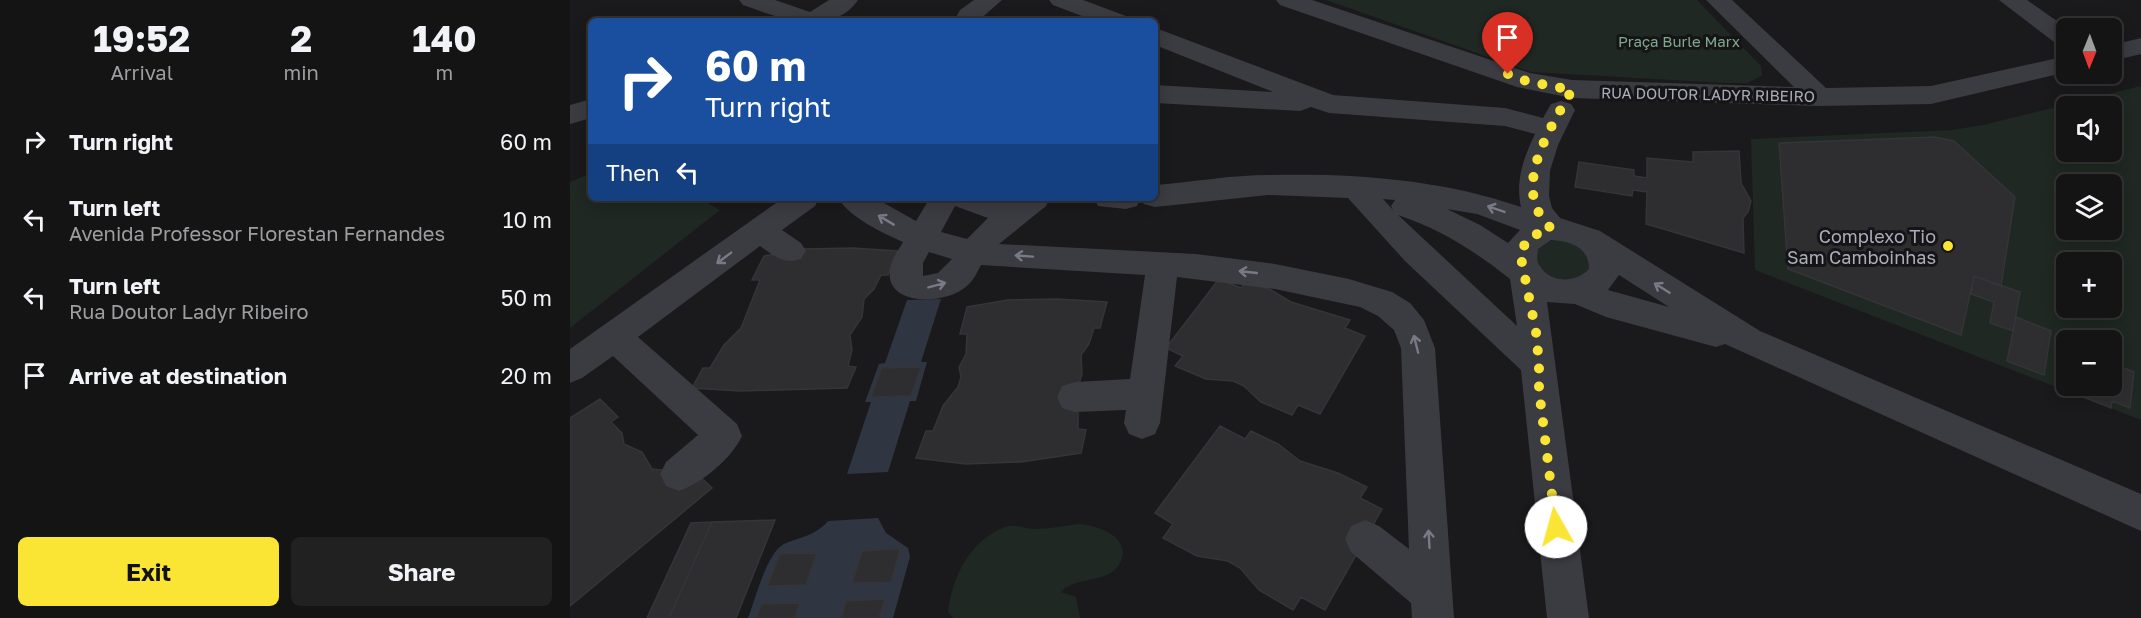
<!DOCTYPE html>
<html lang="en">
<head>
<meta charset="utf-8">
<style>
  :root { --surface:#141415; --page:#212122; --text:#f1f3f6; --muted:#9d9ea0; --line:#333334; --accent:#fae434 }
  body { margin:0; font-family:"Golos Text",sans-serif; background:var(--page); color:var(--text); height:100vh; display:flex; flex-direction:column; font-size:22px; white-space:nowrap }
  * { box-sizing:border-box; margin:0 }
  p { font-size:20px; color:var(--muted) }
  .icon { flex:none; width:33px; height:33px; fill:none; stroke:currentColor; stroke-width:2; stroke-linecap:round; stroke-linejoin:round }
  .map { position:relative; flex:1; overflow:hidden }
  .sheet { display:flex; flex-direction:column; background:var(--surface); width:570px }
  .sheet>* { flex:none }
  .banner { position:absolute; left:18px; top:18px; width:570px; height:183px; border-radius:9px; box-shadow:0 3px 15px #0003,0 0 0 2px var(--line); background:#1a4fa0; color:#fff; overflow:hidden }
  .needle { width:39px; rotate:181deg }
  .tools { position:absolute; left:1486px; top:18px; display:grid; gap:12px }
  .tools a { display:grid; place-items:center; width:66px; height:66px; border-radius:9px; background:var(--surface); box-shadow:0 3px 15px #0003,0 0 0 2px var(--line); font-size:30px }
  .pin { position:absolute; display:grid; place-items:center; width:51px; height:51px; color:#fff; margin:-62px -26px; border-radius:50% 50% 50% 0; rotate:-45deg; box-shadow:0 0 6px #0007 }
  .pin .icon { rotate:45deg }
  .me { position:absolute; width:66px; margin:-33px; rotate:353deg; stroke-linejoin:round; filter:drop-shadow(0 0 4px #0008) }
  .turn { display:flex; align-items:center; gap:21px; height:126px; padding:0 18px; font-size:27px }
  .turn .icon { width:78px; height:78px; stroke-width:2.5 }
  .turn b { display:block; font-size:42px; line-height:51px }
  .then { display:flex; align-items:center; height:57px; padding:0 18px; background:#0003; gap:12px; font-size:22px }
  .eta { display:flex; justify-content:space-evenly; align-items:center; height:102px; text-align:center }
  .eta b { font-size:36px; font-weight:700; line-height:42px }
  .cta { display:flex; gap:12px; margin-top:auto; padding:12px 18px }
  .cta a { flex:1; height:69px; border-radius:9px; background:var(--accent); color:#111; font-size:24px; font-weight:700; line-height:69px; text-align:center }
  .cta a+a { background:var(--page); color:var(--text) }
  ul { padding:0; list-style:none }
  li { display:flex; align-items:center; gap:18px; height:78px; padding:0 18px }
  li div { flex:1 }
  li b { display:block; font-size:22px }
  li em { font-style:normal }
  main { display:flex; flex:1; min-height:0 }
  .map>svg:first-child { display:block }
</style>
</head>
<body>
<main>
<section class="sheet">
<div class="eta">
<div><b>19:52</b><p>Arrival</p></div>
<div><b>2</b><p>min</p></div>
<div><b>140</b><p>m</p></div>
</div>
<ul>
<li><svg class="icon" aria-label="right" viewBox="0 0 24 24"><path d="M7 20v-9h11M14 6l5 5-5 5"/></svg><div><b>Turn right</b></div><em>60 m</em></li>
<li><svg class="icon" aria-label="left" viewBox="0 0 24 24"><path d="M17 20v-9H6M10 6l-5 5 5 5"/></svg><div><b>Turn left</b><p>Avenida Professor Florestan Fernandes</p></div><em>10 m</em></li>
<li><svg class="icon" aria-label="left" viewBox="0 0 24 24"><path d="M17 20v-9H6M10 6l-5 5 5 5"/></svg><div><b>Turn left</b><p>Rua Doutor Ladyr Ribeiro</p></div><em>50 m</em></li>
<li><svg class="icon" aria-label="arrive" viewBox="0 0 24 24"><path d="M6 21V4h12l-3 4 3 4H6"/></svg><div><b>Arrive at destination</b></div><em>20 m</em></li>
</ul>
<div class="cta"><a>Exit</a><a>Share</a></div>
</section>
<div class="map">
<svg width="1571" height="618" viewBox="0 0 1571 618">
  <rect width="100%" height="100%" fill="#1a1a1c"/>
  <path fill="#1f2822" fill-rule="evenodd" d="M 756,0 L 1127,0 L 1191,66 L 1192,76 L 1177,83 L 1154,83 L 961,72 Z
    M 1571,86 L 1571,420 L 1185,270 L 1181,139 L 1382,130 L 1413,125 ZM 1497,106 L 1542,106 L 1542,152 L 1497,152 ZM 1497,184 L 1542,184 L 1542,230 L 1497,230 ZM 1497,262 L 1542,262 L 1542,308 L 1497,308 ZM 1497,340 L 1542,340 L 1542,386 L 1497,386 Z
    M 21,173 L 21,198 L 129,198 L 150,210 L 0,328 L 0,182 Z
    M 991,239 L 1010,245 L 1023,267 L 1007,283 L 971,275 L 963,255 C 968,244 979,240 991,239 Z
    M 509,524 C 526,525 561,536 551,561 C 541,585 506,575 491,592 L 506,597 L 510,618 L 383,618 L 378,612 C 382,577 400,540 435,527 C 446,523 453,529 463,529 C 478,529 494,526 509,524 Z"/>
  <path fill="#2f3541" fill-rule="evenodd" d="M 371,299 L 351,362 L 357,362 L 346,401 L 340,401 L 318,472 L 277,474 L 301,402 L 295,402 L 309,364 L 315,363 L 337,300 Z
    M 308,518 L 316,533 L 338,548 L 340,557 L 323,618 L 309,618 L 314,599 L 276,601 L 271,618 L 225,618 L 229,603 L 192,604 L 186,618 L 178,618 C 185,600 197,552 214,544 C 232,536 245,536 258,521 ZM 330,550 L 321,582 L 283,583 L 292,552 ZM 247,553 L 236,585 L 198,586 L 210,554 Z"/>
  <path fill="#2e2d30" stroke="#353438" stroke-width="1.5" d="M 1365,137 L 1384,141 L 1445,197 L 1431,286 L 1404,276 L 1391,335 L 1218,269 L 1209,143 Z
    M 1169,151 L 1171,183 L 1181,201 L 1178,212 L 1173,218 L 1174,253 L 1076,224 L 1077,192 L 1063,190 L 1062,196 L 1005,187 L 1009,162 L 1064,170 L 1064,176 L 1077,178 L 1077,158 L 1123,162 L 1123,152 Z
    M 282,248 L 328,251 L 318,275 L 311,275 L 304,289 L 294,299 L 292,317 L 280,335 L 282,350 L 278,366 L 286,367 L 277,388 L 170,391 L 122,388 L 133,368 L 140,368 L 154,345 L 171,328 L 190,280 L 182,280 L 194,256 L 234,249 Z
    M 1404,276 L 1450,292 L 1443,331 L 1420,323 L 1424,302 L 1401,294 Z
    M 649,279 L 671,288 L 676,281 L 701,290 L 721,302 L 780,320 L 775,328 L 795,336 L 750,414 L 728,405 L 722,415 L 691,402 L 674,386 L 663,381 L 636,379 L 605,366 L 613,356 L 596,348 Z
    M 487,299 L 537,302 L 530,328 L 524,328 L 519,344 L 511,355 L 512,374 L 505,397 L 508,412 L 508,429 L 516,430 L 511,453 L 451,462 L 396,464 L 346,458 L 356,431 L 363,431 L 373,406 L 388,387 L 391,377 L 389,367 L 396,354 L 397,334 L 390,334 L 397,307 L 438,300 Z
    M 1446,317 L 1481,331 L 1474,375 L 1437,361 Z
    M 1495,345 L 1497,346 L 1497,386 L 1542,386 L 1542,363 L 1564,372 L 1560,408 L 1542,401 L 1541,408 L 1488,387 Z
    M 351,367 L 341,396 L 301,397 L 312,368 Z
    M 30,399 L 48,417 L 41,422 L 52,433 L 54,444 L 72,452 L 82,469 L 127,474 L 142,488 L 0,606 L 0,418 Z
    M 650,426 L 675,439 L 681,431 L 708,444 L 730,461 L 768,473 L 797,487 L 790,498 L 812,509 L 755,610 L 731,597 L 723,610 L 689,590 L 670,568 L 658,561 L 627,556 L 593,538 L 603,524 L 585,513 Z
    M 205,520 L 166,618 L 99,618 L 142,522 Z
    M 142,522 L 99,618 L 77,618 L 121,523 Z
    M 330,549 L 321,582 L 282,583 L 292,551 Z
    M 247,553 L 236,585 L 197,586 L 210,554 Z
    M 315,599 L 309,618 L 271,618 L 276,601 Z
    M 230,603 L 225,618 L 186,618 L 192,604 Z"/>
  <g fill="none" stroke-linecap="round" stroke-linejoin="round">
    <path fill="#3b3b42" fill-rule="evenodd" d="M 169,0 L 205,0 L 240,12 L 259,0 L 288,0 C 261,39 207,17 173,5 Z
      M 404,0 L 432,0 L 408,21 L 384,21 L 390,10 Z
      M 479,0 L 513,0 L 556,16 L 559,21 L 525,21 L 483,5 Z
      M 706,0 L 742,0 L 960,73 L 1002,80 L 1224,87 L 1136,0 L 1162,0 L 1256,88 L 1361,86 L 1497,56 L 1497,72 L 1361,104 L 1249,106 L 1002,98 L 947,87 L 710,5 Z
      M 1429,0 L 1457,0 L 1497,28 L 1497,48 L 1488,45 Z
      M 591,30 L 763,95 L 935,108 L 973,118 L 981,104 L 991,101 L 1001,104 L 1005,110 L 988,145 L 980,171 L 979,196 L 982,208 L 990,218 L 1030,231 L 1190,331 L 1571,494 L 1571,531 L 1155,344 L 1146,347 L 1036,317 L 1005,304 L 977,302 L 1019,618 L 977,618 L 951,370 L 835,261 L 778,198 L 698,195 L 585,207 L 574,204 L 571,198 L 585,198 L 585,185 C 623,182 661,175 699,175 C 783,173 871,179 951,207 C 945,181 954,157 965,134 L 935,126 L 759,113 L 741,107 L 730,111 L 585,103 L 585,85 L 703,92 L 585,45 L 585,32 ZM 813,199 L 825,200 L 821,206 L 823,210 ZM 877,209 L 907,214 L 950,230 L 938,243 L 910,225 ZM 828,215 C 870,229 905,251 940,279 L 947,326 ZM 981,240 C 1000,241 1019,247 1019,269 C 1004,285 975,283 967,260 L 968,249 ZM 1049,275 L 1099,307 L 1038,290 Z
      M 1571,38 L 1571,54 L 1542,61 L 1542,45 Z
      M 21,99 L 21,118 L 0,124 L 0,105 Z
      M 213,198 L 249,198 L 245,206 L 212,230 L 231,243 L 236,251 L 231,259 C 214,265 204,256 190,246 L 68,337 L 167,424 L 172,436 C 162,458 132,483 109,491 L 96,486 L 90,474 L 96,462 L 128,435 L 43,356 L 12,378 L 0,383 L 0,349 Z
      M 268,198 L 305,198 L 346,221 L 360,198 L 426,198 L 438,202 L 444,198 L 480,198 L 476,206 L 429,244 L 626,254 L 705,264 L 779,279 L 822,292 L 840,303 L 854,320 L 865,348 L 884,618 L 842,618 L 841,603 L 781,552 L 775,539 L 781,526 L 795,520 L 809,526 L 839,549 L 831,348 L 824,330 L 808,316 L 790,307 L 705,289 L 607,277 L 590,423 L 585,434 L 572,439 L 559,434 L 554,423 L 556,410 L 505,412 L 492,408 L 487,397 L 492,386 L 505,382 L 560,379 L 575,275 L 411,265 C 407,272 404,280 398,285 C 374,308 306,306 322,262 C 324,255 330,248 333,242 C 313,233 280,218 268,198 ZM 385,206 L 418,218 L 397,239 L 371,232 ZM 359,252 L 382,259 L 368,273 L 353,276 L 353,263 Z
      M 524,198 L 571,198 L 567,206 L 556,209 L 528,206 Z"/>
  </g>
  <defs><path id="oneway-shaft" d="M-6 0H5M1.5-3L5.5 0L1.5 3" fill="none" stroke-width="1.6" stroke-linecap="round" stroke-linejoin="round" transform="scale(1.5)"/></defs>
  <g stroke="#797a85">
    <use href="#oneway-shaft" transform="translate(926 209) rotate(-161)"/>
    <use href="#oneway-shaft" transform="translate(316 220) rotate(-149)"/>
    <use href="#oneway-shaft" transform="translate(454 256) rotate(-176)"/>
    <use href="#oneway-shaft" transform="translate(154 258) rotate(143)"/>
    <use href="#oneway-shaft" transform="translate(678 272) rotate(-174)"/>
    <use href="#oneway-shaft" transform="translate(367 285) rotate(-15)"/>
    <use href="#oneway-shaft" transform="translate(1092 288) rotate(-148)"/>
    <use href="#oneway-shaft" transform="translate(846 344) rotate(-104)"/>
    <use href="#oneway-shaft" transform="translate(859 539) rotate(-93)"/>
  </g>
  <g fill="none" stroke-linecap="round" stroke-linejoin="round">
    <path stroke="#fae434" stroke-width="10" stroke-dasharray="0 18" d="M 938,74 L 956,81 L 1002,90 C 984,122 951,171 967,209 C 970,216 977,223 981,229 L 959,237 L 950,253 L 966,332 L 969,364 L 969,390 L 986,527"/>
  </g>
  <circle fill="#fae434" stroke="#151517" stroke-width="2" cx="1378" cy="246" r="6"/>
  <g text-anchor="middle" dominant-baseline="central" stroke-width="6" stroke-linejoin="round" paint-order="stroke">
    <g font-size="15" fill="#82a88d" stroke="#151517">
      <text x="1109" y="41">Praça Burle Marx</text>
    </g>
    <g font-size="15" fill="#acadbc" stroke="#151517">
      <text transform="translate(1138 94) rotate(1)">RUA DOUTOR LADYR RIBEIRO</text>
    </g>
    <g font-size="18" fill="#acadbc" stroke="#151517" text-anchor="end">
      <text x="1366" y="236">Complexo Tio<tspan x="1366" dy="21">Sam Camboinhas</tspan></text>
    </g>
  </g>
</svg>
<div class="tools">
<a><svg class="needle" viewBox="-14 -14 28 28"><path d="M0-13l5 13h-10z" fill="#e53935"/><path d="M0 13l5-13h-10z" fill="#9d9ea0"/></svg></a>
<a><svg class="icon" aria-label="sound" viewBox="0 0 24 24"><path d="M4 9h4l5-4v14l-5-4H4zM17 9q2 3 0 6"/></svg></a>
<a><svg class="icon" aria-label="layers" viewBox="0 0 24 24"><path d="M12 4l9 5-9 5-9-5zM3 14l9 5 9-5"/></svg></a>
<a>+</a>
<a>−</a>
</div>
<div class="pin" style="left:938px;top:74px;background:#d93025"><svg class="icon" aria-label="arrive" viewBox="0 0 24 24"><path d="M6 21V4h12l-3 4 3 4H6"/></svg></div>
<svg class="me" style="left:986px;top:527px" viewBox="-20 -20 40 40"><circle r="19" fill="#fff"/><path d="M0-13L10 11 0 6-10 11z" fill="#fae434"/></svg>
<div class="banner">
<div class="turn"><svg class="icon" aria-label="right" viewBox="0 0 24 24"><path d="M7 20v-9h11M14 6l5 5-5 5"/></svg><div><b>60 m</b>Turn right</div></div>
<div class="then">Then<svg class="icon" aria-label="left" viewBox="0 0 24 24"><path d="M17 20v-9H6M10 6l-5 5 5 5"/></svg></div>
</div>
</div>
</main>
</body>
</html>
